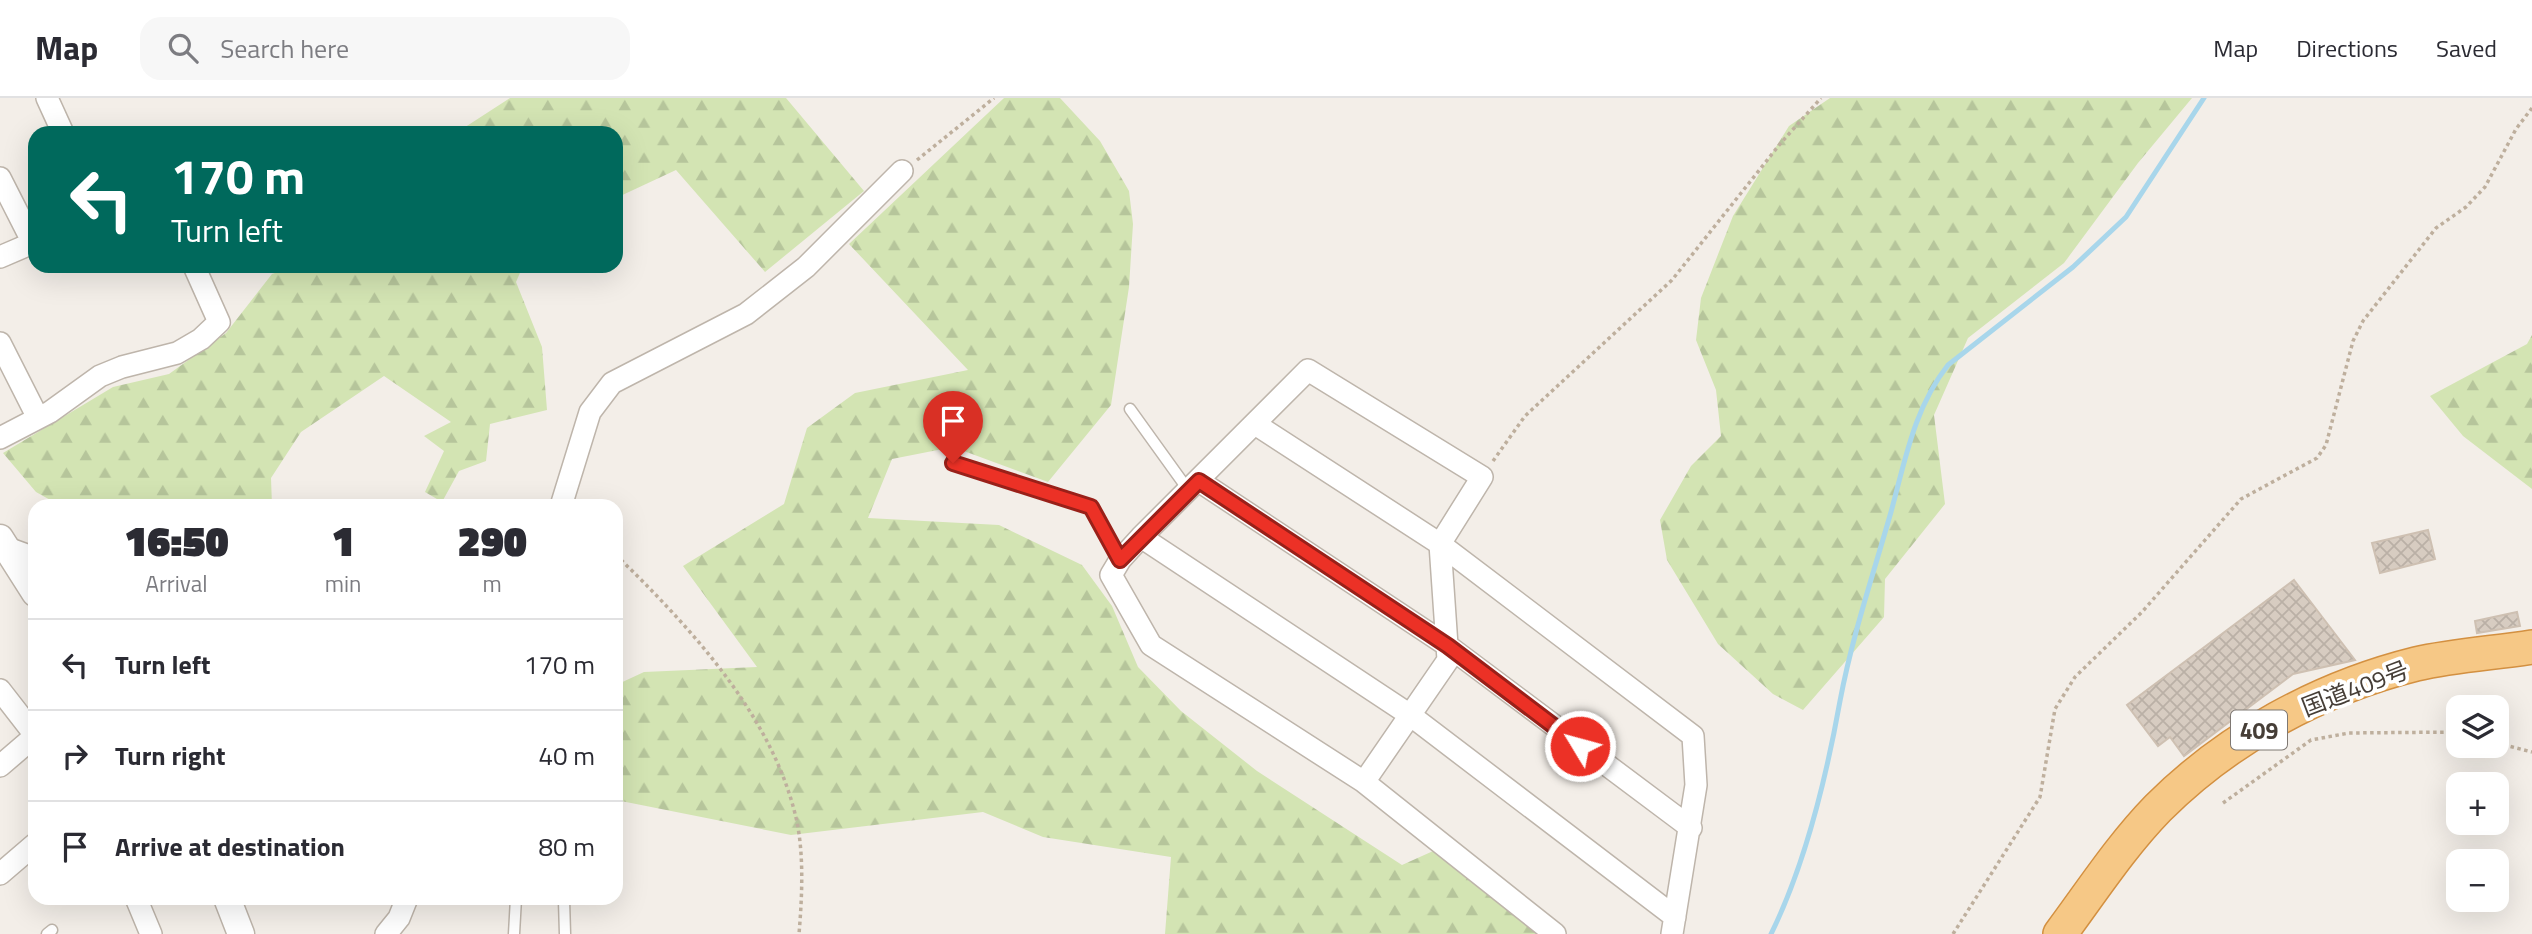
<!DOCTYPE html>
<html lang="en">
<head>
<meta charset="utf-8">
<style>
  :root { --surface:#fff; --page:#f7f7f7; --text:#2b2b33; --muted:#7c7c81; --line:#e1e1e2 }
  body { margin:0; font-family:"Titillium Web","Noto Sans JP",sans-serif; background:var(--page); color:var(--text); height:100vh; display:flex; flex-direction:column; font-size:26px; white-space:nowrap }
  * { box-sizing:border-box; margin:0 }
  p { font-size:23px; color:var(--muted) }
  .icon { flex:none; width:38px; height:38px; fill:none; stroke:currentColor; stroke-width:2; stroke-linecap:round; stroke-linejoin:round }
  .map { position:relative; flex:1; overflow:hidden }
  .details { position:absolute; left:28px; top:401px; width:595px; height:406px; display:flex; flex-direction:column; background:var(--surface); border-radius:21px; box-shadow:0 7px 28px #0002 }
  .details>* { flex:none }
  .top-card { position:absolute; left:28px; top:28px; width:595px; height:147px; border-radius:21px; box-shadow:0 7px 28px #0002; background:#00695c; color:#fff; overflow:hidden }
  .tools { position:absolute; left:2446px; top:597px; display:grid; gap:14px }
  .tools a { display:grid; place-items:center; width:63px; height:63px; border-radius:14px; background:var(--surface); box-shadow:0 7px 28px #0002; font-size:35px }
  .pin { position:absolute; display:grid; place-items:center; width:60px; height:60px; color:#fff; margin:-72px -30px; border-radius:50% 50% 50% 0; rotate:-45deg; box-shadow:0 0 7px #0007 }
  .pin .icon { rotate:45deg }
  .me { position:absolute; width:77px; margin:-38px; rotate:307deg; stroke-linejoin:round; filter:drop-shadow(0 0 5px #0008) }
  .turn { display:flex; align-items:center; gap:24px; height:147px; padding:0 28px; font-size:32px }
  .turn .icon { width:91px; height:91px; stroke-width:2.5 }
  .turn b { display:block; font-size:49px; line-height:60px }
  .eta { display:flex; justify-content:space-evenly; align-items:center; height:119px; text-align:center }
  .eta b { font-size:42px; font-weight:800; line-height:49px }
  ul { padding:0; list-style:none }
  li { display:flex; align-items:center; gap:21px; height:91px; padding:0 28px; border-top:2px solid var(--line) }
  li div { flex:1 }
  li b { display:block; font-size:26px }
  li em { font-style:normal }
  header { display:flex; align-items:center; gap:42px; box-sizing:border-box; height:98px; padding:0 35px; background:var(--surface); border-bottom:2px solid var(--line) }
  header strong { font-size:33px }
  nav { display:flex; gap:38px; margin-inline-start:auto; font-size:24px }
  .search { width:490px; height:63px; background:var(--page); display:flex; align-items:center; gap:18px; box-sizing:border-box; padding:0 24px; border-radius:21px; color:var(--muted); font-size:26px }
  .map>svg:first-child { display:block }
</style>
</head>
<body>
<header>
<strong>Map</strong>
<div class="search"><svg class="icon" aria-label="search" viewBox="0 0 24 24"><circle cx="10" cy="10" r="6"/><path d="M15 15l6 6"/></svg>Search here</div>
<nav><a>Map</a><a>Directions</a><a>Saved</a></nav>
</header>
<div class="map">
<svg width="2532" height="836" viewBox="0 0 2532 836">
  <defs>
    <pattern id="forest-firs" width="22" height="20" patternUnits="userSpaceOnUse" patternTransform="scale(1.75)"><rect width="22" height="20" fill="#d3e4b3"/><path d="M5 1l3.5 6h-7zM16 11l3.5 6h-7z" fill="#b6c59b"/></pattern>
    <pattern id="building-cross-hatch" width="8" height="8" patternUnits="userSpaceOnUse" patternTransform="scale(1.75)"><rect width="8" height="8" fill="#d7ccc1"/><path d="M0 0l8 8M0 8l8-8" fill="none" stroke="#bab0a6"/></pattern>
  </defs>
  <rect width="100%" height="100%" fill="#f3eee8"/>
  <path fill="url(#forest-firs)" d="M 510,0 L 786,0 L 864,93 L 765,174 L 676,72 L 616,100 L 616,35 L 456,35 Z
    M 1004,0 L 1060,0 L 1100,43 L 1129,93 L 1133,126 L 1129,189 L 1111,307 L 1048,384 L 953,349 L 892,361 L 868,420 L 999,427 L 1082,467 L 1112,508 L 1138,569 L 1181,613 L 1257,673 L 1402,767 L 1451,745 L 1562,836 L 1165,836 L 1171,759 L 1043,739 L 983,714 L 791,737 L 616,702 L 616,587 L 644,574 L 757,569 L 683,468 L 784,406 L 807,330 L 855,295 L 968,272 L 849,146 Z
    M 1830,0 L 2192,0 L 2138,65 L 2064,165 L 1968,240 L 1934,317 L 1945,406 L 1885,481 L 1884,519 L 1803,612 L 1773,596 L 1718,546 L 1667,462 L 1660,422 L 1691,368 L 1721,338 L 1716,292 L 1696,242 L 1701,200 L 1733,118 L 1789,28 Z
    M 295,168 L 523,168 L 516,184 L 542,249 L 547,312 L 490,326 L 486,363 L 459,373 L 442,404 L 425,394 L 444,353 L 424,338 L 451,324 L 384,278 L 301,334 L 271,380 L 272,408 L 61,408 L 36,394 L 3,355 L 113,289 L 169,276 L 226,235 L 272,176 Z
    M 2532,237 L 2532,391 L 2463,338 L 2430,298 L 2527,246 Z"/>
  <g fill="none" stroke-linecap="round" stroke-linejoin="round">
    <path stroke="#a8d6eb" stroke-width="5" d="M 1771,836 C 1806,765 1826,681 1840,603 C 1852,539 1873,477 1891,414 C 1905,363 1914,310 1948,267 L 2073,169 L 2126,119 L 2204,0"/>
  </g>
  <path fill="url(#building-cross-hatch)" stroke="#cec0b2" stroke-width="2" d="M 2428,432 L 2435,461 L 2380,475 L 2372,445 Z
    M 2294,482 L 2355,562 L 2293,576 L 2184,658 L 2170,639 L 2158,648 L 2127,607 Z
    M 2517,514 L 2520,528 L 2477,535 L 2475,523 Z"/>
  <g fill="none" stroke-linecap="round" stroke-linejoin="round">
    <g stroke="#beb5ab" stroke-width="13">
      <path id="service" d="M 1130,311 L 1189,393
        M 953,365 L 1091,409 L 1120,462
        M 564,802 L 565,836
        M 47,836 L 52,832
        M 514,836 L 516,800"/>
    </g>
    <g stroke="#beb5ab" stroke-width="24">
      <path id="minor" d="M 47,0 L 63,35
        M 0,80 L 33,145
        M 0,159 L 35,144
        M 0,245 L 38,320
        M 1255,326 L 1440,446 L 1693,638 L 1696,687 L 1672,836
        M 0,340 L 50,314 L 100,278 L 122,269 L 177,255 L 201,241 L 219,224 L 194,168
        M 1199,383 L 1448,548 L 1691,730
        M 561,408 L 590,314 L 612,285 L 746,216 L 806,169 L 902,73
        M 1141,439 L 1410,617 L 1675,819
        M 2,448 L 35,460
        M 0,592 L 35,637
        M 0,668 L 35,638
        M 1364,684 L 1448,562 L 1440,446 L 1482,379 L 1308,272 L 1141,439 L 1120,462 L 1111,477 L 1151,547 L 1364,684 L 1555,836
        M 0,776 L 35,746
        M 136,800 L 151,836
        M 386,836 L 399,820 L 407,800"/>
    </g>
    <g stroke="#beb5ab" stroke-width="29">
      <path id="tertiary" d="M 0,440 L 35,495
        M 227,800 L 241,836"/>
    </g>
    <g stroke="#d39041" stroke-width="36">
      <path id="trunk" d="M 2060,836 C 2092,793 2121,748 2158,710 C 2228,640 2320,590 2416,566 C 2454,557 2494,555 2532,549"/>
    </g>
    <path stroke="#beaf9d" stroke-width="3.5" stroke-dasharray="3.5 3.5" stroke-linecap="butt" d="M 917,62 L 994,0
      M 1493,363 L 1525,318 L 1672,182 L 1780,46 L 1821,0
      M 616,457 C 691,530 774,619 797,724 C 804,759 802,800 799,836
      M 2497,645 L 2532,654
      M 2223,705 L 2311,642 L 2349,635 L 2459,634
      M 1953,836 L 2040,699 L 2055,611 L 2075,579 L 2142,514 L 2241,401 L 2317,360 L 2326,347 L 2353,243 L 2363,223 L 2436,130 L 2466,109 L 2485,89 L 2516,31 L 2532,10"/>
    <use href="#service" stroke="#fff" stroke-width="10"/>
    <use href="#minor" stroke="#fff" stroke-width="21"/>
    <use href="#tertiary" stroke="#fff" stroke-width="26"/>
    <use href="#trunk" stroke="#f6c886" stroke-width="33"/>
  </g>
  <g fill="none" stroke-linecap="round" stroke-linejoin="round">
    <g stroke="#992019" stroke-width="18">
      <path id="route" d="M 953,365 L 1091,409 L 1120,462 L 1199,383 L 1448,548 L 1580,648"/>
    </g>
    <use href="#route" stroke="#ec3126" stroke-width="12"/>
  </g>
  <g text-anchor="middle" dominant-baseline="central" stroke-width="7" stroke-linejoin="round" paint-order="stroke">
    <rect fill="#fff" stroke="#7e7873" stroke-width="2" x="2231" y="612.5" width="56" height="39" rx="5"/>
    <g font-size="23" font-weight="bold" fill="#463e37">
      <text x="2259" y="632">409</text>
    </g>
    <g font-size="24" fill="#463e37" stroke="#fff">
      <text transform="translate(2355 590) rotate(-21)">国道409号</text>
    </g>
  </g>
</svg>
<div class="tools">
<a><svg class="icon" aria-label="layers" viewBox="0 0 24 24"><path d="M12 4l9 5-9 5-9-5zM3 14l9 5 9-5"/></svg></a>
<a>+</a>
<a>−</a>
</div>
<div class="pin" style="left:953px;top:365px;background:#d93025"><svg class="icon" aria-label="arrive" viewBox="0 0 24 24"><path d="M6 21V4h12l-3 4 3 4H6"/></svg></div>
<svg class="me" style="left:1580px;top:648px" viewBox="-20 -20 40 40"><circle r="17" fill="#ec3126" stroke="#fff" stroke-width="3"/><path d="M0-11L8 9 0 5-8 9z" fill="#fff"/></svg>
<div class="top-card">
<div class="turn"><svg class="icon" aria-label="left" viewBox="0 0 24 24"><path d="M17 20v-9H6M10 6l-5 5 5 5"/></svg><div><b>170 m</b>Turn left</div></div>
</div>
<section class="details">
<div class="eta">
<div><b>16:50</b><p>Arrival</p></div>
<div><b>1</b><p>min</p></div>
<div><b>290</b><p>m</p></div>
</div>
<ul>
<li><svg class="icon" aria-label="left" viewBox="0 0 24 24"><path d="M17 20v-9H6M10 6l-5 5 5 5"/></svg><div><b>Turn left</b></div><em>170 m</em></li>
<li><svg class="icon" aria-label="right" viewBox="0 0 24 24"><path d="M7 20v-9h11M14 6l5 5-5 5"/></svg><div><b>Turn right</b></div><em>40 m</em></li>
<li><svg class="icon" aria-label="arrive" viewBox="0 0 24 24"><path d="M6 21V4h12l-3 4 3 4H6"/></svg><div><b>Arrive at destination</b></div><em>80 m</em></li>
</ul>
</section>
</div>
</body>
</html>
